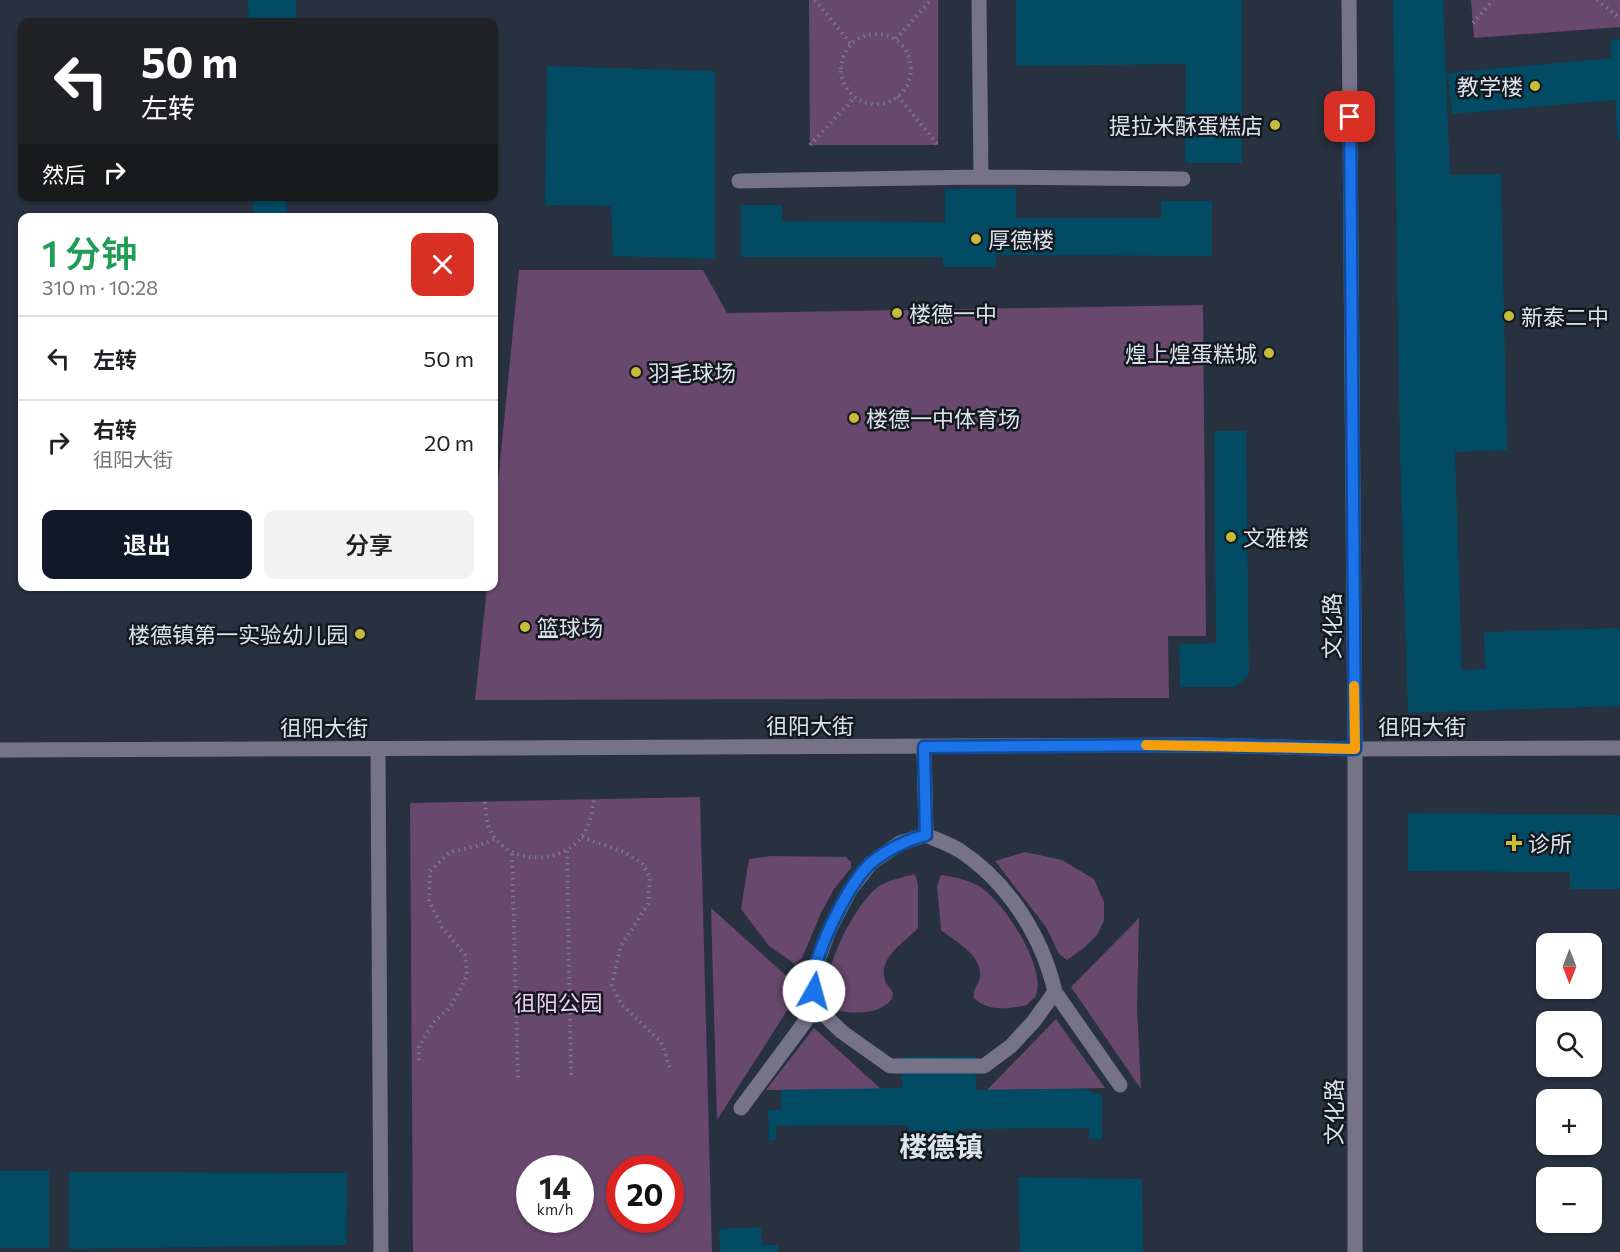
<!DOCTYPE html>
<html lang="zh">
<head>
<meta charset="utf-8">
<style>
  :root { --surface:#fff; --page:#f2f2f2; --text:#202124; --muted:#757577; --line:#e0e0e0; --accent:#111827 }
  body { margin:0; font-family:Commissioner,"Noto Sans SC",sans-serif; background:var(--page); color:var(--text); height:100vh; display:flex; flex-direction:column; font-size:22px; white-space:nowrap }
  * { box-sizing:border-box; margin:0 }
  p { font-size:20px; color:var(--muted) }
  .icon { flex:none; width:33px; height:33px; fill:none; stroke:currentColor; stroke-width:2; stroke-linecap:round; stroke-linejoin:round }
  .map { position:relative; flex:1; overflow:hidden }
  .sheet { position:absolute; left:18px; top:213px; width:480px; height:378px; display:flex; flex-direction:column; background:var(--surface); border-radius:12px; box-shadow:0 2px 4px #0004 }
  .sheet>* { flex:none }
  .guide { position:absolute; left:18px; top:18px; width:480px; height:183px; border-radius:12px; box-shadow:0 2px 4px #0004; background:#202124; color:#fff; overflow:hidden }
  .needle { width:39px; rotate:180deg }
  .buttons { position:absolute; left:1536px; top:933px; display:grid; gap:12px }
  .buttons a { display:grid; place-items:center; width:66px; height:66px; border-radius:12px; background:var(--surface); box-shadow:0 2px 4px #0004; font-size:30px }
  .speed { position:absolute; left:516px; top:1155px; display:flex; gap:12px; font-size:30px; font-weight:700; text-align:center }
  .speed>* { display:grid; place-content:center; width:78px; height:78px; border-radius:50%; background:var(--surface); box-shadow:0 2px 4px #0004; line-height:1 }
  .speed small { font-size:15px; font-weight:400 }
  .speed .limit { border:9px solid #d22; background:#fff; color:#111 }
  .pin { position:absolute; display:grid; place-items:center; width:51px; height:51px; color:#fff; margin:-26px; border-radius:12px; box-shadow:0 3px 9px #0006 }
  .me { position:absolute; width:66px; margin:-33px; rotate:7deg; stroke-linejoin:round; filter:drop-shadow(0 0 4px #0008) }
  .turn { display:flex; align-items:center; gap:21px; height:126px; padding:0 24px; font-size:27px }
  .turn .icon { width:78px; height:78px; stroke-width:2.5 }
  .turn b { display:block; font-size:42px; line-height:51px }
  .then { display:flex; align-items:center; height:57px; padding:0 24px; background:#0003; gap:12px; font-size:22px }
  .round { display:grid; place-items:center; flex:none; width:63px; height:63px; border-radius:12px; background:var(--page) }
  .headline { display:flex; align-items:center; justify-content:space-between; height:102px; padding:0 24px }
  h1 { font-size:36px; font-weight:600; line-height:45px; color:#1e9e55 }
  .primary-button { display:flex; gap:12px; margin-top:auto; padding:12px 24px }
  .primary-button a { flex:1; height:69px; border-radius:12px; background:var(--accent); color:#fff; font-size:24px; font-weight:600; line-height:69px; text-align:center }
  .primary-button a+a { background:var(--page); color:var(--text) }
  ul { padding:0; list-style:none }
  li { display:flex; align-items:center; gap:18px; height:84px; padding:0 24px; border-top:2px solid var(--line) }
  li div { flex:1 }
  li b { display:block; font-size:22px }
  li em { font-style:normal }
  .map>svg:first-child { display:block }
</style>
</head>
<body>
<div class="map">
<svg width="1620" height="1252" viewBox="0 0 1620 1252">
  <rect width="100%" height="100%" fill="#28313f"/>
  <path fill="#68486d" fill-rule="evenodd" d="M 809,0 L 938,0 L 938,145 L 810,145 Z
    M 1471,0 L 1620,0 L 1620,27 L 1474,38 Z
    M 519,270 L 703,270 L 727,313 L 1203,305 L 1206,636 L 1168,636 L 1169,698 L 475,700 L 487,587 L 494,586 L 494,522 Z
    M 700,797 L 712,1252 L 413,1252 L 410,803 ZM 530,1168 L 580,1168 L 580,1220 L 530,1220 ZM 620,1168 L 670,1168 L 670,1220 L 620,1220 Z
    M 1025,852 L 1062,860 L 1094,879 L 1104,902 L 1104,921 L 1097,935 L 1084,948 L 1067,960 L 1059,954 L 1046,927 L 995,861 Z
    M 771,856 L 846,857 L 851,862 L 851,868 L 834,889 L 821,913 L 802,958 L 795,964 L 769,946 L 741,909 L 749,859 Z
    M 915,874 L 918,885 L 918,928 C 906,941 877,958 885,980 C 886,984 891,989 893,993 L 892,999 C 879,1014 859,1014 840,1011 C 837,1008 832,1005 830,1001 C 818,973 856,902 879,886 C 890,880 903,877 915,874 Z
    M 941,875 C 953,877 966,879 977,885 C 1001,897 1047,966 1036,995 C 1035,998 1029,1002 1027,1005 C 1009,1009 988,1012 974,998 C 972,989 979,985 980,976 C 982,954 955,942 941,930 L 937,886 Z
    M 711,908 L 801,989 L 717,1120 Z
    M 1139,918 L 1137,1009 L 1141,1089 L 1071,987 Z
    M 1056,1019 L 1105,1088 L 987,1090 Z
    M 814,1028 L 881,1089 L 766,1090 Z"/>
  <path fill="#014b64" d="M 248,0 L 296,0 L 296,22 L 249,22 Z
    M 1016,0 L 1242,0 L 1242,163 L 1185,163 L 1186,64 L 1016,66 Z
    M 1393,0 L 1443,0 L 1450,175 L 1501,174 L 1507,450 L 1455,452 L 1462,670 L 1485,669 L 1484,632 L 1620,628 L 1620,706 L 1408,713 L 1400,454 Z
    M 1620,39 L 1620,141 L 1618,141 L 1615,100 L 1452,114 L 1448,73 L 1611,58 L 1610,40 Z
    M 547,66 L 715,71 L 715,259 L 613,256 L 611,206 L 545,205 Z
    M 945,189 L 1016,189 L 1016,218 L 1161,218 L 1161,201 L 1212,201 L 1212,256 L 996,255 L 996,267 L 943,267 L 943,257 L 741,257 L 741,205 L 782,205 L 782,221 L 945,222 Z
    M 253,196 L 286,196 L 287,218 L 253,218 Z
    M 1214,431 L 1246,431 L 1249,675 L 1235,687 L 1180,687 L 1179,644 L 1216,643 Z
    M 1408,813 L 1620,815 L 1620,889 L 1570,889 L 1570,872 L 1408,871 Z
    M 975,1056 L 976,1090 L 1085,1089 L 1102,1096 L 1102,1139 L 1089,1139 L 1089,1128 L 957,1129 L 958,1156 L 909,1156 L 909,1125 L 776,1126 L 776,1140 L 769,1141 L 768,1110 L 781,1110 L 781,1090 L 902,1088 L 902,1057 Z
    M 0,1171 L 49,1171 L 49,1248 L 0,1248 Z
    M 69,1172 L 347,1173 L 346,1245 L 69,1249 Z
    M 1018,1177 L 1142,1179 L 1143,1252 L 1020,1252 Z
    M 761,1227 L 762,1245 L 778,1245 L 778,1252 L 720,1252 L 719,1229 Z"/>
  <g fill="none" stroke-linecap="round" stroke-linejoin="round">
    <path stroke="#757d89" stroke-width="4" stroke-dasharray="1.5 4.5" stroke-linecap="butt" d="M 815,0 L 851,44
      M 1597,0 L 1620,18
      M 1473,23 L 1493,0
      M841 69a35 35 0 1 1 70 0a35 35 0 1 1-70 0Z
      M 896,39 L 931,0
      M 898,96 L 938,145
      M 810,145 L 855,97
      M 485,802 C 486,809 486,818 488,825 C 502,864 555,867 580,839 C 589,828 592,813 594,799
      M 582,837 L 624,852 L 642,863 L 650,877 L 648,904 L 620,948 L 612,985 L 621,1004 L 661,1042 L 671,1070
      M 567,851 L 571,1077
      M 512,854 L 518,1078
      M 419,1060 L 419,1047 L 433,1023 L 451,1006 L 467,976 L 465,955 L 442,927 L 429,901 L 430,871 L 450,852 L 477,846 L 495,839"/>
    <path stroke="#767389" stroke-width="15" d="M 1349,0 L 1355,749 L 1355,1252
      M 981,177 L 1183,179
      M 739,181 L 981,177 L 979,0
      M 924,747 L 926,835 L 900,843 L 871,863 L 850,890 L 829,930 L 813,974 L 816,1007 L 842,1032 L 890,1066 L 984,1066 L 1011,1046 L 1034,1021 L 1055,992 C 1042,936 1008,882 959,850 C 949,844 937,840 926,835
      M 378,749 L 381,1252
      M 0,750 L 1203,745 L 1355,749 L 1620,748
      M 1055,992 L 1120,1085
      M 741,1108 L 816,1007"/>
  </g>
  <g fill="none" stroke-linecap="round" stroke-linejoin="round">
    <g stroke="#114b97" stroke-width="15">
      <path id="route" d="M 814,991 C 814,985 813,978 814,972 C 821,942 849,882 872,862 C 890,848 905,841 926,835 L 924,747 L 1203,745 L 1355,749 L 1350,117"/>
    </g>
    <use href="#route" stroke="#1a73e8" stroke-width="10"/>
    <path stroke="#f59e0b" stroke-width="10" d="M 1146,745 L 1355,749 L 1354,686"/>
  </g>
  <g fill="#c7bb3c" stroke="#14191f" stroke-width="2">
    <circle cx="1535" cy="86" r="6"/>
    <circle cx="1275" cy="125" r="6"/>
    <circle cx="976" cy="239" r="6"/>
    <circle cx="897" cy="313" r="6"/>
    <circle cx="1509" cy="316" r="6"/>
    <circle cx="1269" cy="353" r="6"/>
    <circle cx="636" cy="372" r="6"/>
    <circle cx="854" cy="418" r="6"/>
    <circle cx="1231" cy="537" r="6"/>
    <circle cx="525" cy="627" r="6"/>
    <circle cx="360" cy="634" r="6"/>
    <path d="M1511 834h6v6h6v6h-6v6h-6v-6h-6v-6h6z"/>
  </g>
  <g text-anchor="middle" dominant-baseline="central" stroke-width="5" stroke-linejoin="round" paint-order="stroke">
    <g font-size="22" fill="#dee4ed" stroke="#14191f" text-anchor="start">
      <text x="1523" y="86" text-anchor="end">教学楼</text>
      <text x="1263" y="125" text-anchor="end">提拉米酥蛋糕店</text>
      <text x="988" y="239">厚德楼</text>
      <text x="909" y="313">楼德一中</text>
      <text x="1521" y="316">新泰二中</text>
      <text x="1257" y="353" text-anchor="end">煌上煌蛋糕城</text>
      <text x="648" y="372">羽毛球场</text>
      <text x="866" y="418">楼德一中体育场</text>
      <text x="1243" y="537">文雅楼</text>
      <text x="537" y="627">篮球场</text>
      <text x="348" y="634" text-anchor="end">楼德镇第一实验幼儿园</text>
      <text x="1528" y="843">诊所</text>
    </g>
    <g font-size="22" fill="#dee4ed" stroke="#14191f">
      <text transform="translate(1331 626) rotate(-90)">文化路</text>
      <text x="810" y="725">徂阳大街</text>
      <text x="1422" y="726">徂阳大街</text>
      <text x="324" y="727">徂阳大街</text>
      <text transform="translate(1333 1112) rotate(-90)">文化路</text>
    </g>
    <g font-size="22" fill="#f3d2f8" stroke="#14191f">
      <text x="558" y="1002">徂阳公园</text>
    </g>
    <g font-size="28" font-weight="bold" fill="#dee4ed" stroke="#14191f">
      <text x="941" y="1146">楼德镇</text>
    </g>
  </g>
</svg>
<div class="buttons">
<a><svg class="needle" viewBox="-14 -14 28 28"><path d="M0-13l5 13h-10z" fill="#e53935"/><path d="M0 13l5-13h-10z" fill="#757577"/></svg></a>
<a><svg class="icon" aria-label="search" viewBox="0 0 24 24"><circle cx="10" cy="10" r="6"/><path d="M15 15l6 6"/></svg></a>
<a>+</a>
<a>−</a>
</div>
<div class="speed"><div>14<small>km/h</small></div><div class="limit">20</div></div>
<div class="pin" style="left:1350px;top:117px;background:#d93025"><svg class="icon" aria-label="arrive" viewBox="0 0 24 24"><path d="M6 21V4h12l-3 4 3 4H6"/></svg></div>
<svg class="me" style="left:814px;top:991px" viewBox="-20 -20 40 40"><circle r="19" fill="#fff"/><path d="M0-13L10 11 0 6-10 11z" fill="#1a73e8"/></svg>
<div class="guide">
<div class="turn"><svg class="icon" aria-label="left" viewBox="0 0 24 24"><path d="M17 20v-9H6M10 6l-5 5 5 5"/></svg><div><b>50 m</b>左转</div></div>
<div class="then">然后<svg class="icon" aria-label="right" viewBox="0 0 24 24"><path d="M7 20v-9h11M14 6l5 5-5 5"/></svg></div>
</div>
<section class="sheet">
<div class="headline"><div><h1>1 分钟</h1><p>310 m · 10:28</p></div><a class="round" style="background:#d93025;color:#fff"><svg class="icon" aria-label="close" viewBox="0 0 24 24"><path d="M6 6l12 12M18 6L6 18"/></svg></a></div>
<ul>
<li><svg class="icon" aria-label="left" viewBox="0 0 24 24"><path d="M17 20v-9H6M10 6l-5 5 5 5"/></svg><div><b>左转</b></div><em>50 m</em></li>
<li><svg class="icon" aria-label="right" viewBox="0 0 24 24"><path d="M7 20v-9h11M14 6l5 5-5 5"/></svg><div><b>右转</b><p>徂阳大街</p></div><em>20 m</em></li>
</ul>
<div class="primary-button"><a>退出</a><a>分享</a></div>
</section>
</div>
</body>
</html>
